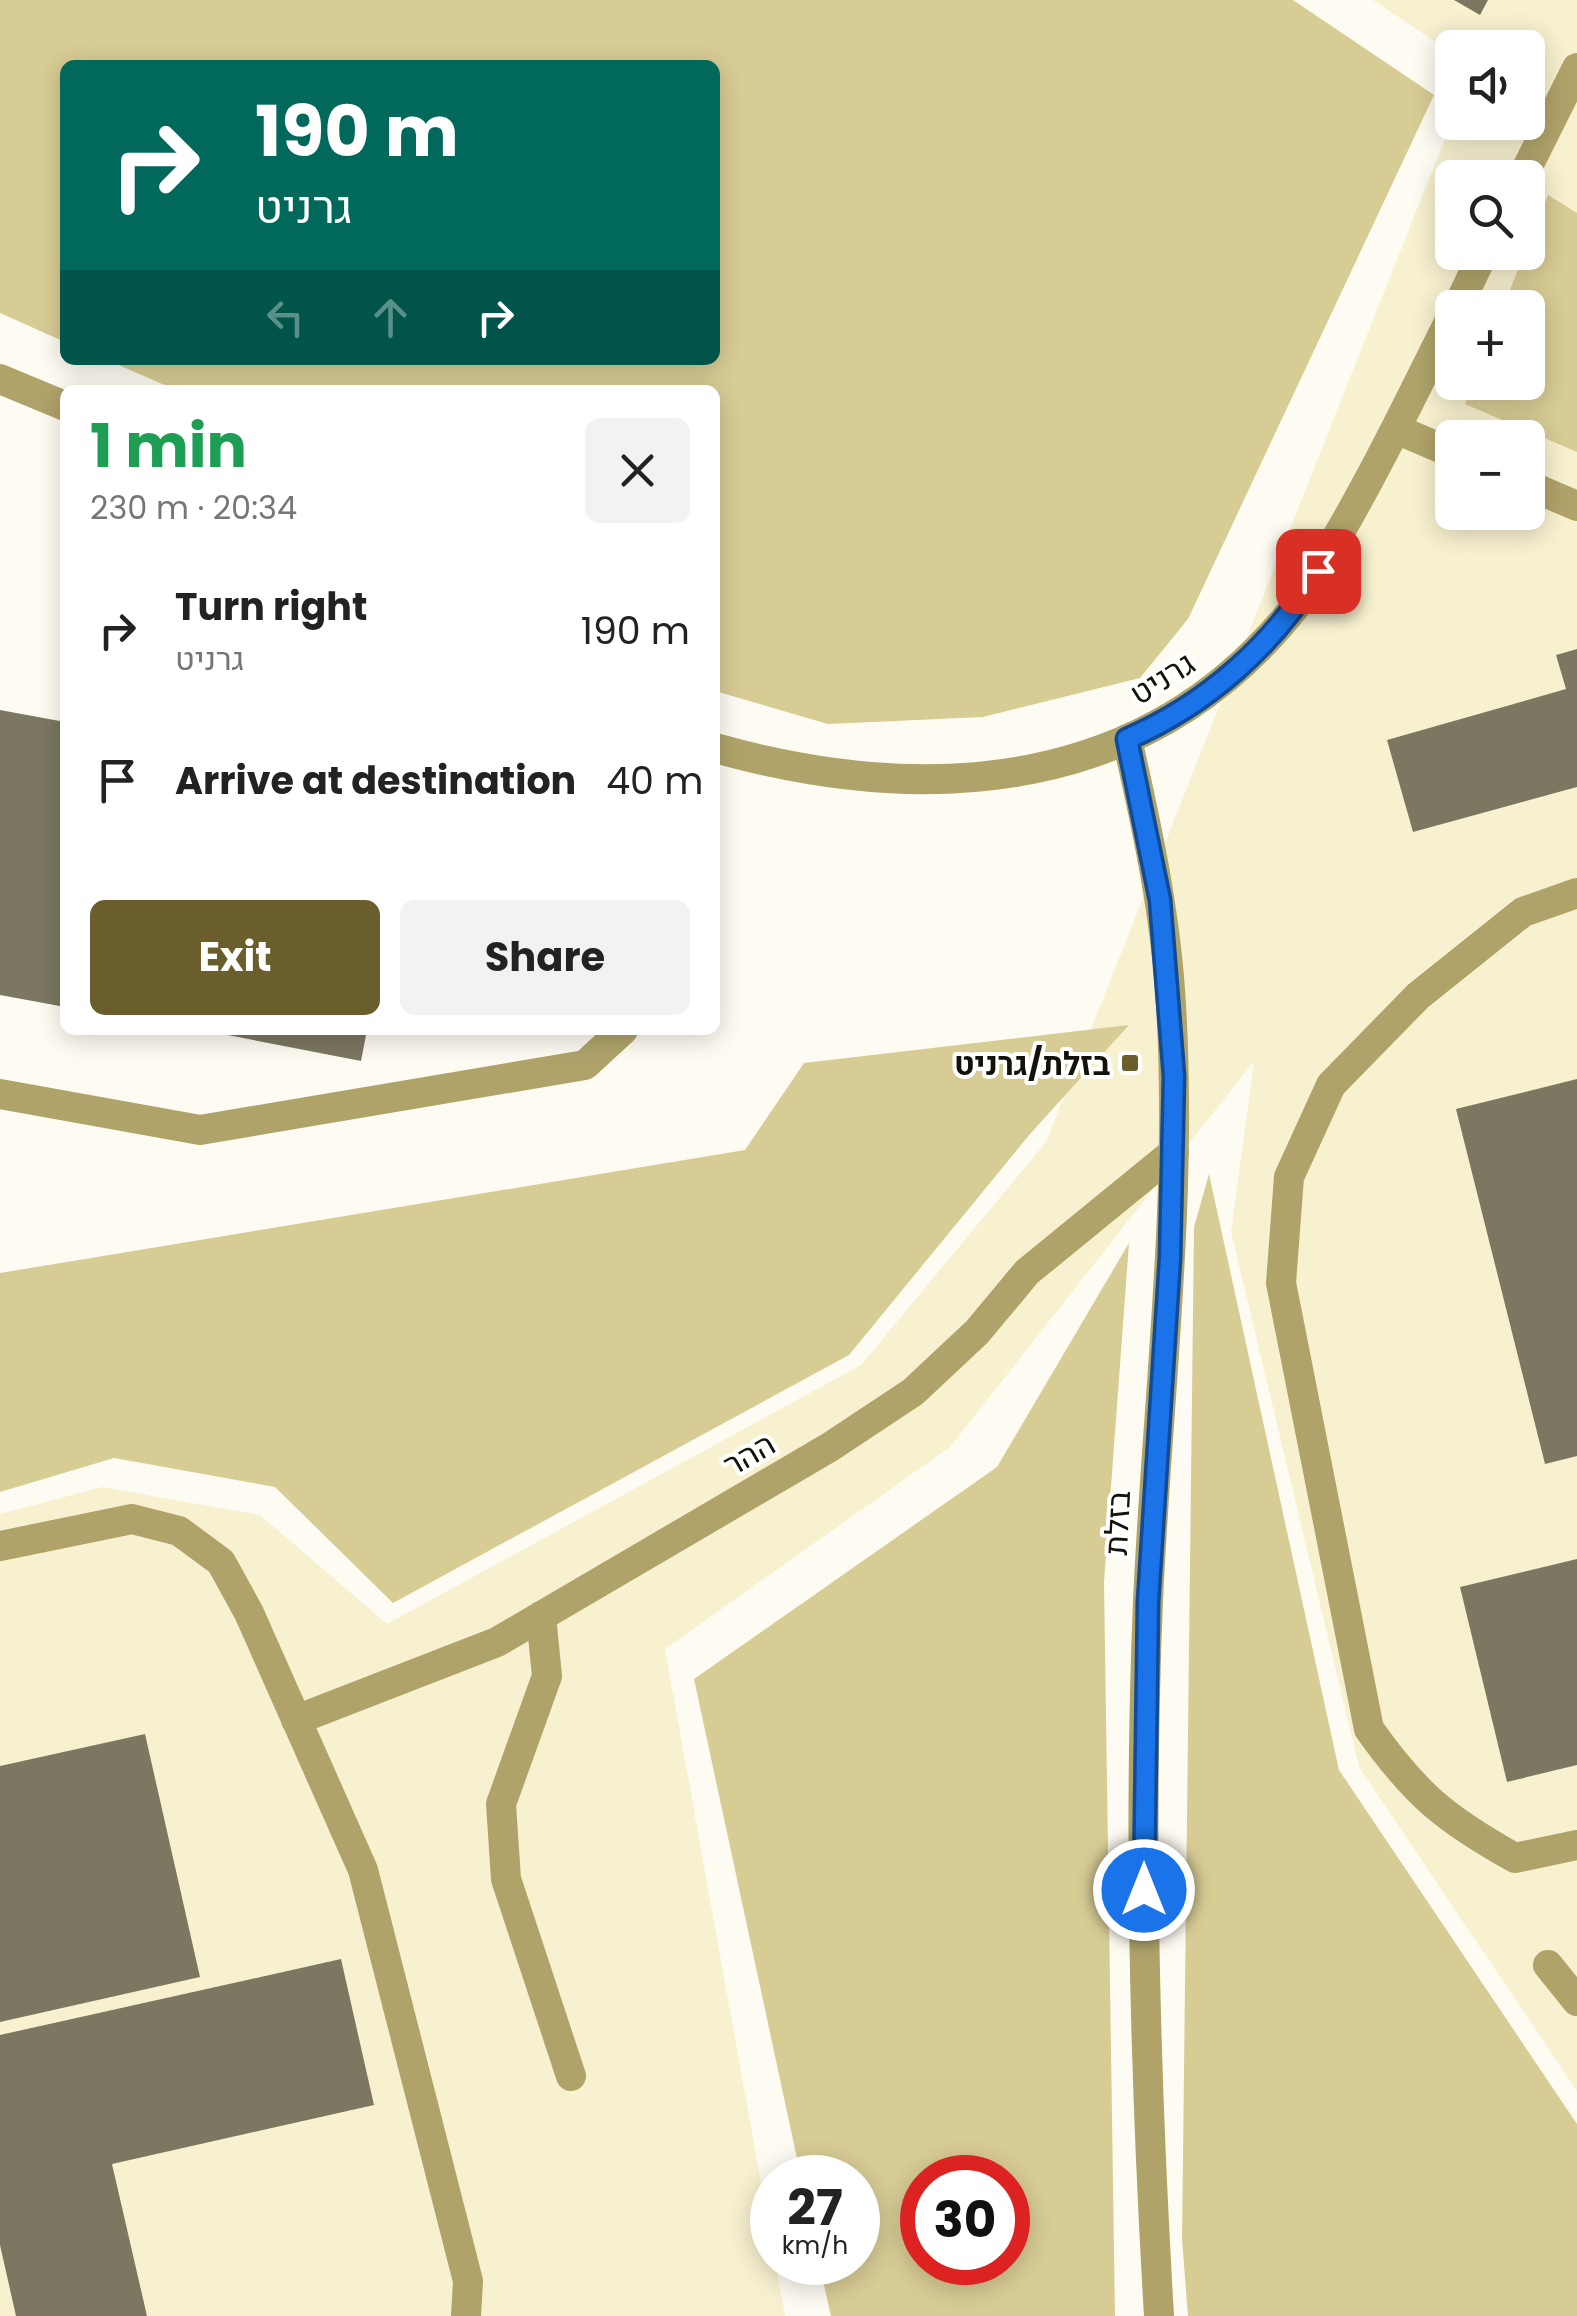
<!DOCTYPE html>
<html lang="en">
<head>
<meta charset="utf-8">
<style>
  :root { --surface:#fff; --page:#f2f2f2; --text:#222; --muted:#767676; --accent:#6a5f2c }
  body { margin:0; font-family:Poppins,Heebo,sans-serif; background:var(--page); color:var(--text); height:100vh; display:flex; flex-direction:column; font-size:38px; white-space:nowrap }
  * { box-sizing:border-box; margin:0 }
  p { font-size:32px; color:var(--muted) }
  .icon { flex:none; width:55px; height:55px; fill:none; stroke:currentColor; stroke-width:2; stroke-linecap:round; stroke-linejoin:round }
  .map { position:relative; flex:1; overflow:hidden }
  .sheet { position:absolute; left:60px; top:385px; width:660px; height:650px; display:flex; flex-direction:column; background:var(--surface); border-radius:15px; box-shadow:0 5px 25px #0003 }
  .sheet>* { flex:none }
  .banner { position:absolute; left:60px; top:60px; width:660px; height:305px; border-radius:15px; box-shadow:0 5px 25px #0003; background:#00695c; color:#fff; overflow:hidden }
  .fabs { position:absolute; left:1435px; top:30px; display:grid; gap:20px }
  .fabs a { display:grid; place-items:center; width:110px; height:110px; border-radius:15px; background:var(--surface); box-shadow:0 5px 25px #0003; font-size:50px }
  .speed { position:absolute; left:750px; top:2155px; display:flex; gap:20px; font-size:50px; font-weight:700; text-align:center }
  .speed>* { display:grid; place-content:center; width:130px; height:130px; border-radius:50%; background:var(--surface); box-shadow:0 5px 25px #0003; line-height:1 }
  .speed small { font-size:25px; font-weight:400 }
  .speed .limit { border:15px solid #d22; background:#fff; color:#111 }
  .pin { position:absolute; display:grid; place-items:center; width:85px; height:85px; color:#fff; margin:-42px; border-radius:20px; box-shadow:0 5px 15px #0006 }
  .me { position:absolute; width:110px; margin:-55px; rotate:0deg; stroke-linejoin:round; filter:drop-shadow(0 0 8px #0008) }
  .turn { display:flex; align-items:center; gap:35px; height:210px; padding:0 30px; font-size:45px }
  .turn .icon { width:130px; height:130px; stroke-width:2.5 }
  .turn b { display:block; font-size:70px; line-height:85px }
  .lanes { display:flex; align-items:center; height:95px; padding:0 30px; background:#0003; justify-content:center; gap:50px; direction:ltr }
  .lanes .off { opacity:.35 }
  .round { display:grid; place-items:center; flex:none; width:105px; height:105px; border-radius:15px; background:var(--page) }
  .head { display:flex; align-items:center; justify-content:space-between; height:170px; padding:0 30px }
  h1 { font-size:60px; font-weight:700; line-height:75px; color:#1e9e55 }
  .cta { display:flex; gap:20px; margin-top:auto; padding:20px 30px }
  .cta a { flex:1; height:115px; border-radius:15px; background:var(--accent); color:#fff; font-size:40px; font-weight:700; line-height:115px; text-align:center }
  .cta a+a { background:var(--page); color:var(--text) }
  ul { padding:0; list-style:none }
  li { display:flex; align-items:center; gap:30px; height:150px; padding:0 30px }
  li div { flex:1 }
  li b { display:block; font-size:38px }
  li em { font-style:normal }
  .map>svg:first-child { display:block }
</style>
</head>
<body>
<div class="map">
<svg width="1577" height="2316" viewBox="0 0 1577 2316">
  <rect width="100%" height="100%" fill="#fefcf2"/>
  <path fill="#f8f1d0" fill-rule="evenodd" d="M 1373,0 L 1577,0 L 1577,2091 L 1359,1767 L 1231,1232 L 1254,1061 L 950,1447 L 665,1649 L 785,2316 L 0,2316 L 0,1514 L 102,1487 L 260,1515 L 387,1624 L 861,1365 L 1046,1142 L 1452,121 L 1528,122 L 1528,48 L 1452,48 L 1452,53 ZM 1452,178 L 1528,178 L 1528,252 L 1452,252 ZM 1452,308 L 1528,308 L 1528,382 L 1452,382 ZM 1452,438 L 1528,438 L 1528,512 L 1452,512 Z"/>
  <path fill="#d8cc95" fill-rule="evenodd" d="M 0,0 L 1293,0 L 1434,95 L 1188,619 L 1140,678 L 983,717 L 828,724 L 715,691 L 715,390 L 176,390 L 107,360 L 715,360 L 715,65 L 65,65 L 65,342 L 0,313 Z
    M 1548,195 L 1577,213 L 1577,452 L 1465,404 L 1473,383 L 1528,382 L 1528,308 L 1503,307 Z
    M 1129,1025 L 1030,1134 L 849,1355 L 393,1603 L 275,1487 L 114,1458 L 0,1492 L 0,1273 L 745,1150 L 804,1063 Z
    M 1209,1174 L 1339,1770 L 1577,2124 L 1577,2316 L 1188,2316 L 1182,2239 L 1194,1227 Z
    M 1129,1243 L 1104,1582 L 1115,2316 L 831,2316 L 819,2263 L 858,2262 L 858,2178 L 801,2177 L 694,1679 L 997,1467 ZM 922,2178 L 1008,2178 L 1008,2262 L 922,2262 Z"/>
  <path fill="#7c7761" d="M 1454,0 L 1488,0 L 1480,15 Z
    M 1577,649 L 1577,787 L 1413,832 L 1387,740 L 1566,689 L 1556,655 Z
    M 0,710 L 65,722 L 65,1007 L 0,995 Z
    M 202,1030 L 367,1030 L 361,1061 Z
    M 1577,1079 L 1577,1456 L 1545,1464 L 1456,1109 Z
    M 1577,1559 L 1577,1765 L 1507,1782 L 1460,1587 Z
    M 145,1734 L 200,1977 L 0,2022 L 0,1766 Z
    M 341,1959 L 374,2105 L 112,2164 L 147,2316 L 16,2316 L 0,2245 L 0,2035 Z"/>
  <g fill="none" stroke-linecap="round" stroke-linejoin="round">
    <path stroke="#b0a36a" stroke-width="30" d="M 1522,178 L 1577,68
      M 1457,308 L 1484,252
      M 0,379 L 65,406
      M 1396,429 L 1452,453
      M 1528,485 L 1577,506
      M 1127,739 C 1147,827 1166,915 1171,1005 C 1183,1204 1157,1402 1148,1601 C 1138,1839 1145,2078 1159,2316
      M 715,748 C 931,808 1152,792 1298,603 C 1314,583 1324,559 1337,537 C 1379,465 1415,390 1452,316
      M 1577,893 L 1523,912 L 1418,996 L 1331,1085 L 1289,1177 L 1281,1283 L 1369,1729 C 1415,1794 1445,1819 1515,1858 L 1577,1845
      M 0,1094 L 200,1130 L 585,1065 L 623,1030
      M 0,1546 L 132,1519 L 179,1531 L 221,1562 L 249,1613 L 363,1870 L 468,2281 L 466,2316
      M 541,1616 L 547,1676 L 501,1804 L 506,1879 L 571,2076
      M 296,1720 L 497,1642 L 830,1447 L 913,1392 L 977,1332 L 1027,1272 L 1174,1152
      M 1548,1965 L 1577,2001"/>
  </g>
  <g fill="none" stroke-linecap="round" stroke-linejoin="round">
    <g stroke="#114b97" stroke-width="25">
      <path id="route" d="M 1144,1890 L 1148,1602 L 1170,1258 L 1174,1076 L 1160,900 L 1127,739 C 1206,705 1274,645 1318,571"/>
    </g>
    <use href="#route" stroke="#1a73e8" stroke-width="18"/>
  </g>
  <rect fill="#6a5f2c" stroke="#fff" stroke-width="4" x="1120" y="1053" width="20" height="20" rx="5"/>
  <g text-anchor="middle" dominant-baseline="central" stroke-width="8" stroke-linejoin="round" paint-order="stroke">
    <g font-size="32" fill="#131109" stroke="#fff">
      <text transform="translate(1162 678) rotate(-32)">גרניט</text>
      <text transform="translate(749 1454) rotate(-30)">ההר</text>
      <text transform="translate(1117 1523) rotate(-87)">בזלת</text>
    </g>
    <g font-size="32" font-weight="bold" fill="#131109" stroke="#fff" text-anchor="end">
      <text x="1110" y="1063">בזלת/גרניט</text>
    </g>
  </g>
</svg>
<div class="fabs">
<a><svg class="icon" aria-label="sound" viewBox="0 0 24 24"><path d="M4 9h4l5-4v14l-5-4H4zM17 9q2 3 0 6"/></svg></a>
<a><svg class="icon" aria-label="search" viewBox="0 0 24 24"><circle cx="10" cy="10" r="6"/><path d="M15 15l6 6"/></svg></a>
<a>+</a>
<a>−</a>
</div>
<div class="speed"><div>27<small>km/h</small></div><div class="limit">30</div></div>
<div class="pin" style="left:1318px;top:571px;background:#d93025"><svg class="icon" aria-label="arrive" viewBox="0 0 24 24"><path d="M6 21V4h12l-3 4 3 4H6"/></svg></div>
<svg class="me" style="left:1144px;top:1890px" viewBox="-20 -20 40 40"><circle r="17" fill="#1a73e8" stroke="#fff" stroke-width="3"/><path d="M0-11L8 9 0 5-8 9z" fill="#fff"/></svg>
<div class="banner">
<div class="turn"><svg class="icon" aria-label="right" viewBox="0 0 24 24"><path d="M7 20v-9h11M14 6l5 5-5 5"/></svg><div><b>190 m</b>גרניט</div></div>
<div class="lanes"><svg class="icon off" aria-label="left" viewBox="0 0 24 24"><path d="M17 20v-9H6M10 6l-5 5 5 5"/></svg><svg class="icon off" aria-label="ahead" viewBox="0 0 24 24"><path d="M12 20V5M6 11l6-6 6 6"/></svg><svg class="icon" aria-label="right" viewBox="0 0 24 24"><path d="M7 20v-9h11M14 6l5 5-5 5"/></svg></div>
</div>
<section class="sheet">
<div class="head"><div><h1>1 min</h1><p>230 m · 20:34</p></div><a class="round"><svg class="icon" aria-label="close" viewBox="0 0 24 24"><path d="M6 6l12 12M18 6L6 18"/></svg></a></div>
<ul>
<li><svg class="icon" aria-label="right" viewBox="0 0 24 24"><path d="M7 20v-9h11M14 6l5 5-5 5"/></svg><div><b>Turn right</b><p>גרניט</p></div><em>190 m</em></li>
<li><svg class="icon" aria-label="arrive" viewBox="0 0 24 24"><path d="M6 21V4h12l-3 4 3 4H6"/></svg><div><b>Arrive at destination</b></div><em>40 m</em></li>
</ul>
<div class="cta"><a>Exit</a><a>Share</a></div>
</section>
</div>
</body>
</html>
